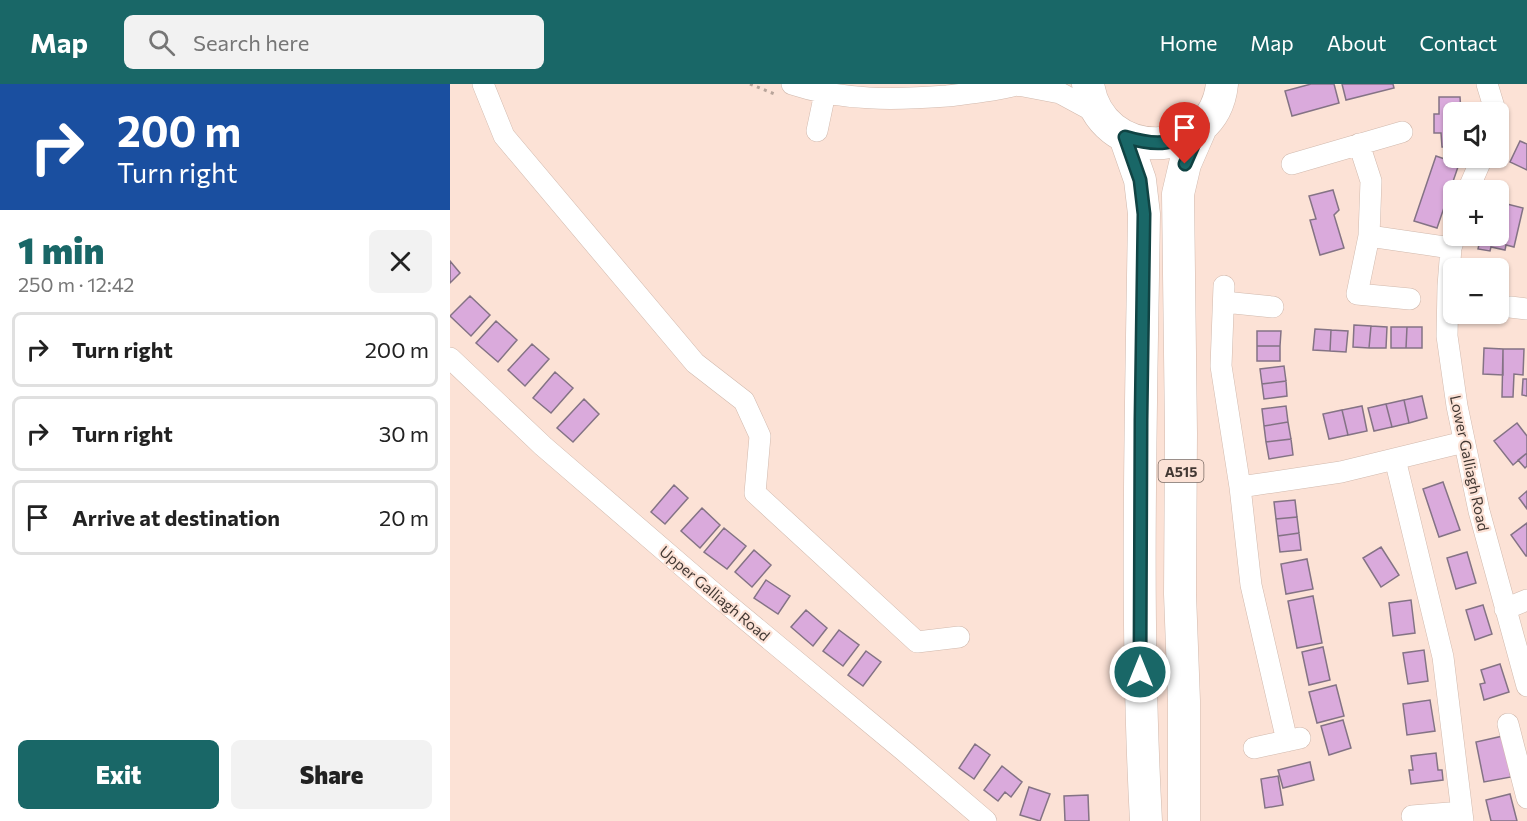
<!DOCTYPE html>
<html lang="en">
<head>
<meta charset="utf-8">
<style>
  :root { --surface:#fff; --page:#f2f2f2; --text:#222; --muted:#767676; --line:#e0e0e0; --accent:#196767 }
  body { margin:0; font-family:Commissioner,sans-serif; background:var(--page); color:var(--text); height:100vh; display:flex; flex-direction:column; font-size:22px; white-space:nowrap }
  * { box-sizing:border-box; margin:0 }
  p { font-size:20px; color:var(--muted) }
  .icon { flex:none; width:33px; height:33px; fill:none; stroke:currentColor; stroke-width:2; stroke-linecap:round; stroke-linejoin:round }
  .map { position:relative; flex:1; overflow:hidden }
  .panel { display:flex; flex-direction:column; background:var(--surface); width:450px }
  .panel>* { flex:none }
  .hud { background:#1a4fa0; color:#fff; overflow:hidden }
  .buttons { position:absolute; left:993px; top:18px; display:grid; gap:12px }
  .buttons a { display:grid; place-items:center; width:66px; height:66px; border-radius:9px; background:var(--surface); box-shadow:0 2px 4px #0004; font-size:30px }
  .pin { position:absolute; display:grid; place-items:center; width:51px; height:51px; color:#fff; margin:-62px -26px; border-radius:50% 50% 50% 0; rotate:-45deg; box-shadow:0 0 6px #0007 }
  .pin .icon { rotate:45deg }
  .me { position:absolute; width:66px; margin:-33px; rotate:0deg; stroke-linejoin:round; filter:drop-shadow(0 0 4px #0008) }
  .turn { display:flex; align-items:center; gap:21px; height:126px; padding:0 18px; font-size:27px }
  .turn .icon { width:78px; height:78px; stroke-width:2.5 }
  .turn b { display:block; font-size:42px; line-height:51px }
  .round { display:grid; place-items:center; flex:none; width:63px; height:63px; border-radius:9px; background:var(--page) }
  .summary { display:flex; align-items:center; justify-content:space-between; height:102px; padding:0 18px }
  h1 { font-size:36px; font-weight:800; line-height:45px; color:var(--accent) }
  .action { display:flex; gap:12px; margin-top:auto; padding:12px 18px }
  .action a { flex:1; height:69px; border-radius:9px; background:var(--accent); color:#fff; font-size:24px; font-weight:800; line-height:69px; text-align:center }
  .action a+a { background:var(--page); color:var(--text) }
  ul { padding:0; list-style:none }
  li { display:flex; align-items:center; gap:18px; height:75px; margin:0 12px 9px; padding:0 6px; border:3px solid var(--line); border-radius:9px }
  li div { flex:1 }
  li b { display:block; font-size:22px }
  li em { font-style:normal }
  header { display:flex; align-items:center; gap:36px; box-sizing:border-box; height:84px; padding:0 30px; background:var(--accent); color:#fff }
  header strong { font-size:28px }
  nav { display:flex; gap:33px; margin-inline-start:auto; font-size:21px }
  .search { width:420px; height:54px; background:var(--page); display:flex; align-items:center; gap:15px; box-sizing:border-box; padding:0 21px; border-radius:9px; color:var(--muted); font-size:22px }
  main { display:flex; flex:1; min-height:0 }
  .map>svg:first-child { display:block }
</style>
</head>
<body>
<header>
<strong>Map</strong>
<div class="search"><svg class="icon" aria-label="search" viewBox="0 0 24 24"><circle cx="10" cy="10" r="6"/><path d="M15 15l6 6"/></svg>Search here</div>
<nav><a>Home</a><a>Map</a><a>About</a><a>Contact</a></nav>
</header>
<main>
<section class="panel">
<div class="hud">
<div class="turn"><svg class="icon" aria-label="right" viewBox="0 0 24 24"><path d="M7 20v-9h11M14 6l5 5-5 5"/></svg><div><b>200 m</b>Turn right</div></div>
</div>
<div class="summary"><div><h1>1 min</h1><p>250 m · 12:42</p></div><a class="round"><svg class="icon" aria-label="close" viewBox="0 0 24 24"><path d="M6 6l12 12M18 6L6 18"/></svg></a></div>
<ul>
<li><svg class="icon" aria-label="right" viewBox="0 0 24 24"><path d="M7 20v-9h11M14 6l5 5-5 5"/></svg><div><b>Turn right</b></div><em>200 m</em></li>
<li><svg class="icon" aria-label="right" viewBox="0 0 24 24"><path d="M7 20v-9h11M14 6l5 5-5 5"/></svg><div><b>Turn right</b></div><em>30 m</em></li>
<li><svg class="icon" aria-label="arrive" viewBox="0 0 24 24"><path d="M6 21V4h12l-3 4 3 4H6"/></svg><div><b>Arrive at destination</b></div><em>20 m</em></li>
</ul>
<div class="action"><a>Exit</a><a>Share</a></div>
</section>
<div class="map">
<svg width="1077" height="737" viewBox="0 0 1077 737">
  <rect width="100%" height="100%" fill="#fce2d6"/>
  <path fill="#daaadc" stroke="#847385" stroke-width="1.5" d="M 861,0 L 884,0 L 889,19 L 842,32 L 835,7 Z
    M 892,0 L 943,0 L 944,4 L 896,16 Z
    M 989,13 L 1010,13 L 1011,28 L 1004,28 L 1004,63 L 992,63 L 991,49 L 984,49 L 984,30 L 989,30 Z
    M 1070,57 L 1077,60 L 1077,86 L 1060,78 Z
    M 986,72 L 1009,80 L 987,144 L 964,137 Z
    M 883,106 L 889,126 L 884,131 L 894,164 L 870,171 L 860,136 L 866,135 L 859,112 Z
    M 1053,119 L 1073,124 L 1064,163 L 1056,161 L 1055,166 L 1041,163 L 1040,167 L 1028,165 L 1031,152 L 1048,152 L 1048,137 Z
    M 0,177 L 10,189 L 0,199 Z
    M 20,212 L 40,231 L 21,252 L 0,232 Z
    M 46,237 L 67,256 L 48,278 L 26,259 Z
    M 904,241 L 921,242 L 919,264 L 903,263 Z
    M 921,242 L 937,243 L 936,264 L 919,264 Z
    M 941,243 L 957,243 L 956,264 L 941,264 Z
    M 957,243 L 972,243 L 972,264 L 956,264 Z
    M 865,245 L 881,246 L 880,267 L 863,266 Z
    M 881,246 L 898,247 L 896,268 L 880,267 Z
    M 807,247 L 831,247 L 830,262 L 807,262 Z
    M 82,260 L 99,275 L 75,302 L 58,286 Z
    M 807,262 L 830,262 L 830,277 L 807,277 Z
    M 1034,264 L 1053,265 L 1053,291 L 1033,290 Z
    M 1053,265 L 1074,265 L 1073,291 L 1064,290 L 1063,313 L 1052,313 Z
    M 834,282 L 836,297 L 812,300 L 810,285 Z
    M 105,288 L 123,304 L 101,329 L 83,314 Z
    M 1073,295 L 1077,295 L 1077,312 L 1072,311 Z
    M 836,297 L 837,312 L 814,315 L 812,300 Z
    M 972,312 L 977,334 L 959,339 L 954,316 Z
    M 134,315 L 149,330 L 123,358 L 107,344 Z
    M 954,316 L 959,339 L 942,343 L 936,320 Z
    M 936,320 L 942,343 L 924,347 L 918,324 Z
    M 836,322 L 838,338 L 814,342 L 812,325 Z
    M 912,322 L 917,347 L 898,351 L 892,326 Z
    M 892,326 L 898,351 L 879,355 L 873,330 Z
    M 838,338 L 841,355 L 816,358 L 814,342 Z
    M 1067,339 L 1077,352 L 1077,369 L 1063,381 L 1044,357 Z
    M 841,355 L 843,371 L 819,375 L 816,358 Z
    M 1077,369 L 1077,382 L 1075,384 L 1068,376 Z
    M 993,398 L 1010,446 L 989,453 L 973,405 Z
    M 224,401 L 238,414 L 215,440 L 201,428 Z
    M 1077,407 L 1077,425 L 1069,414 Z
    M 845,416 L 847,433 L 826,435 L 824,418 Z
    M 252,424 L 270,441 L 250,464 L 231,447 Z
    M 847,433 L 849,449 L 828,452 L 826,435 Z
    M 1077,439 L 1077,472 L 1076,472 L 1061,451 Z
    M 274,444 L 296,462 L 277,485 L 254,468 Z
    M 849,449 L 851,466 L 830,468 L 828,452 Z
    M 931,463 L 949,491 L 931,503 L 913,474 Z
    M 304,466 L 321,481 L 302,503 L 285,488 Z
    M 1017,468 L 1026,499 L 1006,505 L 997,474 Z
    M 857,475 L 863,505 L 836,510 L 831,480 Z
    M 316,496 L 340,512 L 328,530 L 304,514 Z
    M 863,512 L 872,559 L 847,564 L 838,517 Z
    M 961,516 L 965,549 L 943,552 L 939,519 Z
    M 1033,521 L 1042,550 L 1025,556 L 1016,526 Z
    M 356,526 L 377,544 L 363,562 L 341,543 Z
    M 389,546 L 409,561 L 393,582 L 373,567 Z
    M 873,563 L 880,596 L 859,601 L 852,568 Z
    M 974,566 L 978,597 L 958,600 L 953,569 Z
    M 416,567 L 431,578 L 413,602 L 398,591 Z
    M 1050,580 L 1059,608 L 1034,616 L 1030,600 L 1035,599 L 1031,586 Z
    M 886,601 L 894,632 L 867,639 L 859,608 Z
    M 980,616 L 985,647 L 957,651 L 953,620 Z
    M 893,636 L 901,664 L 879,671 L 871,642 Z
    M 1053,652 L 1061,693 L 1034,698 L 1026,658 Z
    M 525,660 L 540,671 L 524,695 L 509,684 Z
    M 986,669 L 988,686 L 992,686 L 993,696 L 961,700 L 959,686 L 963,686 L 961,672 Z
    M 860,678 L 864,696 L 833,704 L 828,686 Z
    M 552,682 L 572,698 L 561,713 L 555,708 L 548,717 L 534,706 Z
    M 828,692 L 833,721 L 815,724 L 811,695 Z
    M 579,703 L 600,710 L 590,737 L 570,731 Z
    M 1060,710 L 1067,737 L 1041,737 L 1036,716 Z
    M 638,711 L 639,737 L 615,737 L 614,712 Z"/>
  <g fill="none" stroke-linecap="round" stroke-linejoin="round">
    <g stroke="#d1b9ad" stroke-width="22">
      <path id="minor" d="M 33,0 L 54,52 L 245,279 L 294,317 L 310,352 L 305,409 L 467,558 L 509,553
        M 342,0 C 393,17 444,16 497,12 C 521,9 546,7 570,0
        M 1037,0 L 1044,23 L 1043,28
        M 568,1 L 610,9 L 647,29
        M 367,47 L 375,9
        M 909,60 L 921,97 L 919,152 L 907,210 L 960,215
        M 842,80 L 952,48
        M 1018,106 L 1032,74
        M 919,152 L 1001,164
        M 1005,152 L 1001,164 L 998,202 L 997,252 L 1007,322 L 1029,427 L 1077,602
        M 774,202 L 771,282 L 790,403 L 801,501 L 837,657
        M 774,218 L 823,223
        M 1060,223 L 1077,225
        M 0,274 L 93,362 L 259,505 L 453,666 L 536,737
        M 945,375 L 993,573 L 1013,737
        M 790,403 L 891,388 L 1014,358
        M 1055,525 L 1077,516
        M 1058,640 L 1077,714
        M 804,664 L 850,654
        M 962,732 L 1012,728"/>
    </g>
    <g stroke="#d1b9ad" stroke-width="33">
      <path id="highway" d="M 638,0 C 650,80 764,78 772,0
        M 675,53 L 690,96 L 694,130 C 691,332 685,535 696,737
        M 734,737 L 734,617 L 730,510 L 731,349 L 728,110 L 735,80 L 752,41"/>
    </g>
    <path stroke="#b8a49a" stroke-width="3" stroke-dasharray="3 4.5" stroke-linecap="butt" d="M 300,0 L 327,11"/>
    <use href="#minor" stroke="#fff" stroke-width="21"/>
    <use href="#highway" stroke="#fff" stroke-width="32"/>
  </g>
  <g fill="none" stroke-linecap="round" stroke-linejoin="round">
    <g stroke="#104343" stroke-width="15">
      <path id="route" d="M 690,588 L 691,336 L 694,130 L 690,96 L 675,53 C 709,63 723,61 752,41 L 735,80"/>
    </g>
    <use href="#route" stroke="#196767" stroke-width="10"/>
  </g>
  <g text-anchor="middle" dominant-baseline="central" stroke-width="4.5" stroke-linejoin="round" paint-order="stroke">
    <rect fill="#fce2d6" stroke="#7a6b64" stroke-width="1.5" x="708.5" y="376" width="45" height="22" rx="4.5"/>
    <g font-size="14" font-weight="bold" fill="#423833">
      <text x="731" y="387">A515</text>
    </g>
    <g font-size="15" fill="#423833" stroke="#fce2d6">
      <text transform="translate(1020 379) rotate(78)">Lower Galliagh Road</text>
      <text transform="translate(265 509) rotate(40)">Upper Galliagh Road</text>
    </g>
  </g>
</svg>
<div class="buttons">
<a><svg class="icon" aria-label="sound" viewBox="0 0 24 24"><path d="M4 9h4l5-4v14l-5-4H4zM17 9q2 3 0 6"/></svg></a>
<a>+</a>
<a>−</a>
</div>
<div class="pin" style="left:735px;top:80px;background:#d93025"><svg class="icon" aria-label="arrive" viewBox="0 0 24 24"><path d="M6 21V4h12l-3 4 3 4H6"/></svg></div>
<svg class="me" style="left:690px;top:588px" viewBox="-20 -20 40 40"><circle r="17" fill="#196767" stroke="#fff" stroke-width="3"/><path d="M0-11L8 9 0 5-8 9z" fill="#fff"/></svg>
</div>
</main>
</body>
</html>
